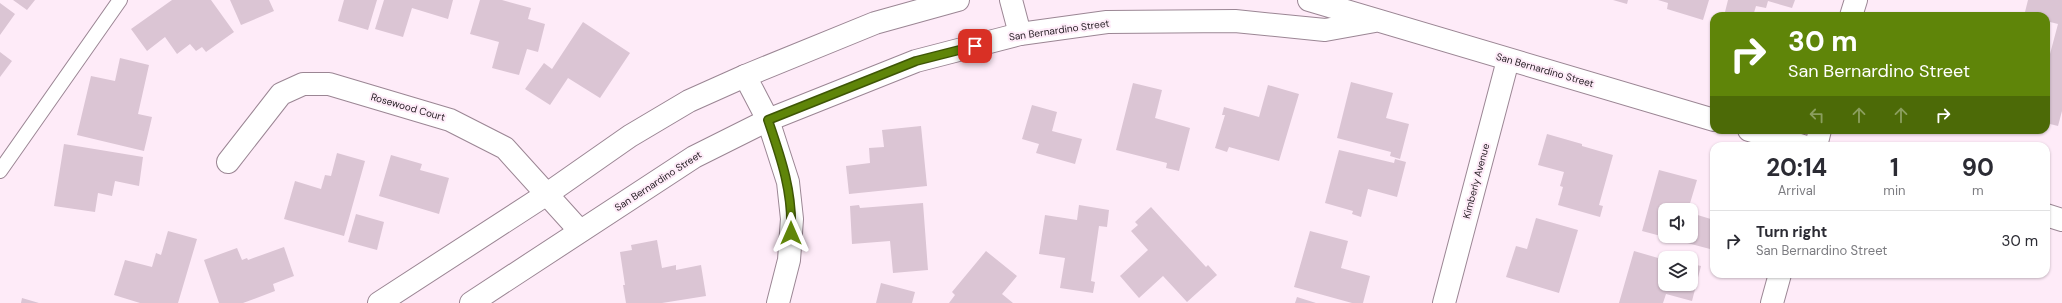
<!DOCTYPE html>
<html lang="en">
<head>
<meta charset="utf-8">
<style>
  :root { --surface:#fff; --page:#f7f7f7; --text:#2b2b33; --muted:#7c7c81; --line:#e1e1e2 }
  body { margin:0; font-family:"DM Sans",sans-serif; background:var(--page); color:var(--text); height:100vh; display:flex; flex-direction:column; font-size:15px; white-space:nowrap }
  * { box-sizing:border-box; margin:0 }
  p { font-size:13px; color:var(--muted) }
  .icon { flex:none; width:22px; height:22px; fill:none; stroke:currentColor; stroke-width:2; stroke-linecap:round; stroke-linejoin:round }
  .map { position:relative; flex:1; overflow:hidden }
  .panel { position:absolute; left:1710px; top:142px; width:340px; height:136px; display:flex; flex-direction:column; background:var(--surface); border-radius:12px; box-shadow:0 1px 3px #0004 }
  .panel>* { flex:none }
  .top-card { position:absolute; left:1710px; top:12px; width:340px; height:122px; border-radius:12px; box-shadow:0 1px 3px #0004; background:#5f8509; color:#fff; overflow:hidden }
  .controls { position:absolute; left:1658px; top:203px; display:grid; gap:8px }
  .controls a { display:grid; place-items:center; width:40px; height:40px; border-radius:8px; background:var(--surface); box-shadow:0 1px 3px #0004; font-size:20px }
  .pin { position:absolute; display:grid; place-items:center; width:34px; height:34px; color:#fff; margin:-17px; border-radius:8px; box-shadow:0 2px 6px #0006 }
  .me { position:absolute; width:44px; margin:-22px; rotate:0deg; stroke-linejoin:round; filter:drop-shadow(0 0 3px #0008) }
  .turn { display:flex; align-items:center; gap:14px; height:84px; padding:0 12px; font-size:18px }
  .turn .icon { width:52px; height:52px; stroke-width:2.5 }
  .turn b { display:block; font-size:28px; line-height:34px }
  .lanes { display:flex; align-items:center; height:38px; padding:0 12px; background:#0003; justify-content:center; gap:20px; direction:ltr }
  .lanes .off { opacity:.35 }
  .eta { display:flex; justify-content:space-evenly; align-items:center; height:68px; text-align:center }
  .eta b { font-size:24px; font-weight:700; line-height:28px }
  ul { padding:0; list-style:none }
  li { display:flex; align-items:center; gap:12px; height:60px; padding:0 12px; border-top:1px solid var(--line) }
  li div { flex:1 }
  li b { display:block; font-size:15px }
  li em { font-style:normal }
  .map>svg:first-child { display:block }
</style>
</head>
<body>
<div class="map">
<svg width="2062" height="303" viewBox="0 0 2062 303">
  <rect width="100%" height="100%" fill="#feebf8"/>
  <path fill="#dbc5d4" d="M 13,0 L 35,0 L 27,10 Z
    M 172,0 L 211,0 L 234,32 L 206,52 L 202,47 L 196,51 L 190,44 L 177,54 L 165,37 L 147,51 L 131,29 Z
    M 230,0 L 269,0 L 274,11 L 241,25 Z
    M 344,0 L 377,0 L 368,30 L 338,21 Z
    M 384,0 L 453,0 L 448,19 L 412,8 L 403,37 L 375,29 Z
    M 480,0 L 502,0 L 531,8 L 528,19 L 545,24 L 538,52 L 527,49 L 519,75 L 492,68 L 499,42 L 470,34 Z
    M 1613,0 L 1628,0 L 1627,4 Z
    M 1658,0 L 1709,0 L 1703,20 L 1667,9 L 1668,3 Z
    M 1728,0 L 1795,0 L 1792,8 L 1768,1 L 1766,8 L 1756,6 L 1753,16 L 1724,16 Z
    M 2028,0 L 2062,0 L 2062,111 L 2058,126 L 2046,123 L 2046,69 L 2058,24 L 2046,21 L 2046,16 L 2024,16 Z
    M 0,3 L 15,14 L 0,35 Z
    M 583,22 L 630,53 L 600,98 L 568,78 L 550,105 L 525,89 L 544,63 L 552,69 Z
    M 0,52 L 12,61 L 0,77 Z
    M 120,58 L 149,65 L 138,114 L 152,117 L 144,151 L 77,135 L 91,76 L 115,81 Z
    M 1351,82 L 1393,93 L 1386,118 L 1409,124 L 1400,159 L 1390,156 L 1391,152 L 1337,138 Z
    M 1133,83 L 1162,90 L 1155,118 L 1190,128 L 1179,171 L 1166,168 L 1167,163 L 1116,150 Z
    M 1268,85 L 1299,94 L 1279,161 L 1229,147 L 1227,152 L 1215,148 L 1225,115 L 1222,115 L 1224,107 L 1259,117 Z
    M 1032,105 L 1057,112 L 1052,131 L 1082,139 L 1075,164 L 1036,153 L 1039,144 L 1022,139 Z
    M 921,126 L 927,186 L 849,194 L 846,166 L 870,163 L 869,148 L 884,147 L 882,130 Z
    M 1547,134 L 1582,144 L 1582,146 L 1613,155 L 1599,205 L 1603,206 L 1600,217 L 1558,205 L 1563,187 L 1560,186 L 1564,172 L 1538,165 Z
    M 64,144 L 143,157 L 139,186 L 115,181 L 112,196 L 98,193 L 95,212 L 54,206 Z
    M 1339,150 L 1394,163 L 1395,159 L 1406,162 L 1397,197 L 1368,189 L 1361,217 L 1352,214 L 1353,211 L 1325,203 Z
    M 337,153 L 365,161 L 344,236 L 284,219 L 295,181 L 321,189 L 325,175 L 331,176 Z
    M 391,155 L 422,164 L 420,170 L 449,178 L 439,214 L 379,196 Z
    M 1659,170 L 1697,180 L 1688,210 L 1665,210 L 1665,236 L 1691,236 L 1691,213 L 1714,220 L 1714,235 L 1710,249 L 1642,231 Z
    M 923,203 L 928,270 L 893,273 L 890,241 L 852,244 L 850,206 L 859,205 L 860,208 Z
    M 1079,205 L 1109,210 L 1107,227 L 1099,226 L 1091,281 L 1095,282 L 1093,293 L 1060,288 L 1065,258 L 1039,254 L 1045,215 L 1077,220 Z
    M 1151,207 L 1206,267 L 1208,265 L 1217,275 L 1187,302 L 1163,276 L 1139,298 L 1120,276 L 1148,250 L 1131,231 L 1138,225 L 1135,222 Z
    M 356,214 L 384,222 L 377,250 L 348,242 Z
    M 1536,218 L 1578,230 L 1559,293 L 1506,277 L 1516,246 L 1527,249 Z
    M 168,231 L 197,239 L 178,303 L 140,303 L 114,295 L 125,260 L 152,267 L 156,253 L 161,255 Z
    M 1310,231 L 1348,241 L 1341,268 L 1370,276 L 1363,303 L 1352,303 L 1294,287 Z
    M 657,240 L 662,268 L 676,265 L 676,270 L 701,265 L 706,296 L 662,303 L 626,303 L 623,285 L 625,285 L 620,252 L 632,250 L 631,245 Z
    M 284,247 L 294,276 L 273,284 L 275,291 L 243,303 L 219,303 L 204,260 L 237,248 L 242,260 L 247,258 L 248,260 Z
    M 986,251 L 1017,276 L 1002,294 L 1013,303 L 949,303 L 955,295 L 952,292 Z
    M 1634,251 L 1665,260 L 1665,284 L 1691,284 L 1692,264 L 1701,266 L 1692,301 L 1666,294 L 1663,303 L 1619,303 Z
    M 881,283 L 915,292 L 912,303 L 876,303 Z
    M 1297,297 L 1316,303 L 1295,303 Z
    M 22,298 L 39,303 L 21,303 Z"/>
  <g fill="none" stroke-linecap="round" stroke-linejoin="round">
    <g stroke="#9b8694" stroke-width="16">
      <path id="service" d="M 0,171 L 120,0"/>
    </g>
    <g stroke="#9b8694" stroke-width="24">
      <path id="minor" d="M 1011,0 L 1020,34
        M 1851,16 L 1856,0
        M 745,76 L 768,120 L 788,182 L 792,219 L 789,260 L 778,303
        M 1816,146 L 1820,130
        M 228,162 L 281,94 L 303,84 L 329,84 L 450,120 L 505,148 L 580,231
        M 1444,303 L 1508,60"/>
    </g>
    <g stroke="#9b8694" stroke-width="24">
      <path id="tertiary" d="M 1772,303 L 1780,274"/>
    </g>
    <g stroke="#9b8694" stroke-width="24">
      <path id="secondary" d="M 1309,0 L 1714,120
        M 1749,130 L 1803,146
        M 2046,215 L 2062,220
        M 379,303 L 547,194 L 630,136 L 689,101 L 745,76 L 875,23 L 958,0
        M 471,303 L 694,157 L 768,120 L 916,61 L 1020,34 L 1107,22 L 1235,21 L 1325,30 L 1375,21"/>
    </g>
    <use href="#service" stroke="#fff" stroke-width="14"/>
    <use href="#minor" stroke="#fff" stroke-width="22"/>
    <use href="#tertiary" stroke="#fff" stroke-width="22"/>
    <use href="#secondary" stroke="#fff" stroke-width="22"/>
  </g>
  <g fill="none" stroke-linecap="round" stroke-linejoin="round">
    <g stroke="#3e5606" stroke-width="10">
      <path id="route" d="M 791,233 C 793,192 781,158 768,120 L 916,61 L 975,46"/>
    </g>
    <use href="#route" stroke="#5f8509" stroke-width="7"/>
  </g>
  <g text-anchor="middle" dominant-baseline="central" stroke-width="4" stroke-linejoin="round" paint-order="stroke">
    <g font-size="10" fill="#221a20" stroke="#feebf8">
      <text transform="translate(1059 30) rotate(-8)">San Bernardino Street</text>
      <text transform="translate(1545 70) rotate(16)">San Bernardino Street</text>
      <text transform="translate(408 107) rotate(16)">Rosewood Court</text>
      <text transform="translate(658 181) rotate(-33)">San Bernardino Street</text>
      <text transform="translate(1476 181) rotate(-75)">Kimberly Avenue</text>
    </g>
  </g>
</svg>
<div class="controls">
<a><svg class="icon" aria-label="sound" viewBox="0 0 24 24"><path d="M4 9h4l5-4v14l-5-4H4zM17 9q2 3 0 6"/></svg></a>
<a><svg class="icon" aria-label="layers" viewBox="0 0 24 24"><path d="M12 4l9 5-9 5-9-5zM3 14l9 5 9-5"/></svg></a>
</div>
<div class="pin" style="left:975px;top:46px;background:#d93025"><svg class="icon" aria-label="arrive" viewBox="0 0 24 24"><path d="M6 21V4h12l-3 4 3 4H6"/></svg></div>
<svg class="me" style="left:791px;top:233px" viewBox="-20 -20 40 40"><path d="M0-17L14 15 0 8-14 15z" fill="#5f8509" stroke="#fff" stroke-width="4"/></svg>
<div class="top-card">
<div class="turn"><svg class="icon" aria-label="right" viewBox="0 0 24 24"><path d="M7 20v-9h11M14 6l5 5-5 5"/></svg><div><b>30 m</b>San Bernardino Street</div></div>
<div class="lanes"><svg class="icon off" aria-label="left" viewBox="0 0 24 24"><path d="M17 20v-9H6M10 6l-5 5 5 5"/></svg><svg class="icon off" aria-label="ahead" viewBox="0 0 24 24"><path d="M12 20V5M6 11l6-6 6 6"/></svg><svg class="icon off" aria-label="ahead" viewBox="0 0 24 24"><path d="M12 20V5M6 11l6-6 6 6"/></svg><svg class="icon" aria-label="right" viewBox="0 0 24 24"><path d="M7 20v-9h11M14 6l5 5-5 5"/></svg></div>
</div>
<section class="panel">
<div class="eta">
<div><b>20:14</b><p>Arrival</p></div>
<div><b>1</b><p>min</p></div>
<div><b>90</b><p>m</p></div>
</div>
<ul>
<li><svg class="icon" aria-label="right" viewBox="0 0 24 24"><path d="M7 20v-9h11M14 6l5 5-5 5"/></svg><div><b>Turn right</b><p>San Bernardino Street</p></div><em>30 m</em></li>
</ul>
</section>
</div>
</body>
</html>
